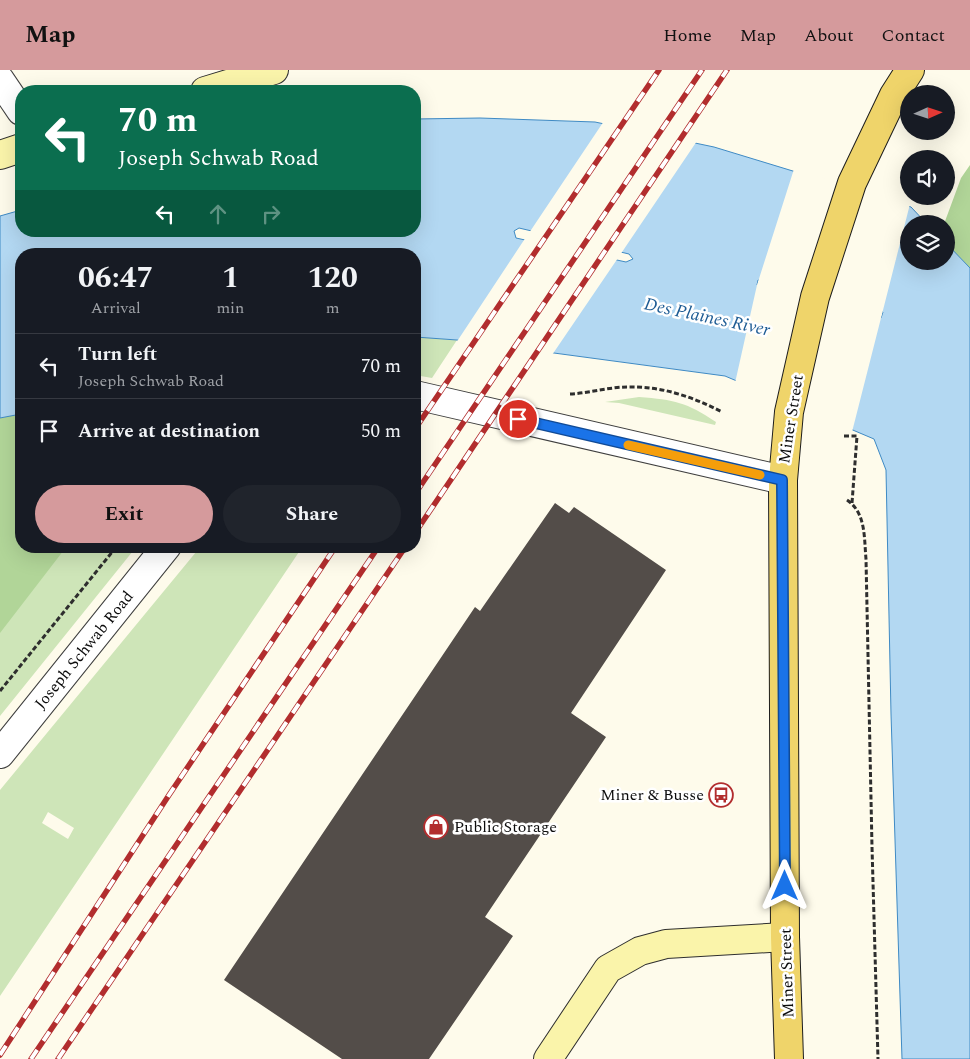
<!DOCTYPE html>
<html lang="en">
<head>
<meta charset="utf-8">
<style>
  :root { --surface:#171b24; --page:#20242c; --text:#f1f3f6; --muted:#9ea1a6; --line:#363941; --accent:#d59a9c }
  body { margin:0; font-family:Spectral,serif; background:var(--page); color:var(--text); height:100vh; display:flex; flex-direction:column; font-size:19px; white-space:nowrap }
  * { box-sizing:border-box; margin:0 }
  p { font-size:16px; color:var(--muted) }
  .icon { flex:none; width:28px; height:28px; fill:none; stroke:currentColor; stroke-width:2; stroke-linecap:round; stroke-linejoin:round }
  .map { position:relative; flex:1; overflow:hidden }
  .drawer { position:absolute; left:15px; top:178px; width:406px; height:305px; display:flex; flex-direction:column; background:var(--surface); border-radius:20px; box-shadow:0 5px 20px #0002 }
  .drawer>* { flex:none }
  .top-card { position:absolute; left:15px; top:15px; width:406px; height:152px; border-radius:20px; box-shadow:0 5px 20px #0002; background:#0b6e4f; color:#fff; overflow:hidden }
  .needle { width:32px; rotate:87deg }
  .controls { position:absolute; left:900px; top:15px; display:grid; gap:10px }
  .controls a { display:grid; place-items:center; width:55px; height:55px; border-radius:50%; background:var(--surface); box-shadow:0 5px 20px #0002; font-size:25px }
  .pin { position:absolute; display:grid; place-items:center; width:42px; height:42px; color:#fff; margin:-21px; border:2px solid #fff; border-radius:50%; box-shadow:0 1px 5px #0007 }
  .me { position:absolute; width:55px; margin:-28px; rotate:0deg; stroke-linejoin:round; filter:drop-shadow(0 0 4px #0008) }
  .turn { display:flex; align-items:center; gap:18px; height:105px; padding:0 20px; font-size:22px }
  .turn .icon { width:65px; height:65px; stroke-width:2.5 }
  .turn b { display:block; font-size:35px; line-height:42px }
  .lanes { display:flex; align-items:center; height:48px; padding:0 20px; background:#0003; justify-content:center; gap:25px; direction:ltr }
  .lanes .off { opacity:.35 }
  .eta { display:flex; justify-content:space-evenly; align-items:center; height:85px; text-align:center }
  .eta b { font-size:30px; font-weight:700; line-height:35px }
  .action { display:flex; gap:10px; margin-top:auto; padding:10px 20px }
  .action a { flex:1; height:58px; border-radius:30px; background:var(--accent); color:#111; font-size:20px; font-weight:700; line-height:58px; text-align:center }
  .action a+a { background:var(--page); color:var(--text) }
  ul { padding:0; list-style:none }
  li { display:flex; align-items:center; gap:15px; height:65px; padding:0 20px; border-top:1px solid var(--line) }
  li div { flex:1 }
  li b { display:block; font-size:19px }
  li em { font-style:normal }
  header { display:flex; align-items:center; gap:30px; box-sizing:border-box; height:70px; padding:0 25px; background:var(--accent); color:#111 }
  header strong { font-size:24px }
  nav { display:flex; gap:28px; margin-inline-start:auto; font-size:18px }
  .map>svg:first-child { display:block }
</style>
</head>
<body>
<header>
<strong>Map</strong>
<nav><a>Home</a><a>Map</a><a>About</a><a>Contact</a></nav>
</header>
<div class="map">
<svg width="970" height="989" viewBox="0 0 970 989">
  <rect width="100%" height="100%" fill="#fefbeb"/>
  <path fill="#cee5b8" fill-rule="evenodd" d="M 415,267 L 457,270 L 432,308 L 415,305 Z
    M 639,327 C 675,330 686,332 716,352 L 715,355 L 619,333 L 605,332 Z
    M 21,344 L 21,476 L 137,476 L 0,646 L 0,348 Z
    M 201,476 L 303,476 L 0,926 L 0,720 ZM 48,742 L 74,758 L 68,769 L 42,753 Z"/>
  <path fill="#b1d598" d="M 970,95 L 970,198 L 946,173 L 946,154 L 944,154 L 961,108 Z
    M 21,344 L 21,476 L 67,476 L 0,563 L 0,348 Z"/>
  <path fill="#b3d8f2" stroke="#3f8ac4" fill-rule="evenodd" d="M 480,48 L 595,52 L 714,77 L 911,137 L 927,154 L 909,154 L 909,191 L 946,191 L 946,173 L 970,198 L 970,989 L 902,989 L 891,644 L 886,400 L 874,369 L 725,306 L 457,270 L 415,267 L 415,184 L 21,184 L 21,344 L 0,348 L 0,146 L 21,140 L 21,161 L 415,161 L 415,49 ZM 519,158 L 629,184 L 633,189 L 626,192 L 516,168 L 514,161 ZM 758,210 L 883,242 L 881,248 L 757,215 Z"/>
  <path fill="#fefbeb" d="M 604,51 L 697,71 L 620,185 L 529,163 Z
    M 794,99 L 910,134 L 852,362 L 735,313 L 757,215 Z
    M 526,167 L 618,188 L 552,285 L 456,273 Z"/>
  <path fill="#534d49" d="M 555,433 L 569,443 L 574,437 L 666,500 L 571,643 L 606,667 L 485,847 L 513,866 L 429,989 L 342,989 L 224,910 L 475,537 L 480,541 Z"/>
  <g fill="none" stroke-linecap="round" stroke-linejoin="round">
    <g stroke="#3f3f3f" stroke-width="30">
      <path id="minor" d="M 0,10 L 21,41"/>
    </g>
    <g stroke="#3f3f3f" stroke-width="30">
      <path id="tertiary" d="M 415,325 L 783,410
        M 0,684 L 167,476"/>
    </g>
    <g stroke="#2e2e2e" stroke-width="30">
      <path id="secondary" d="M 205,21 L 274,0
        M 0,85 L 21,78
        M 548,989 L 608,899 L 640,881 L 666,874 L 785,867"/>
    </g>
    <g stroke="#1d1d1d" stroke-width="30">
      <path id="primary" d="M 789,989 L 785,867 L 783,410 L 789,342 L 815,227 L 852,113 L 894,25 L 910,0"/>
    </g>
    <path stroke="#2e2e2e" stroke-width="3" stroke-dasharray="5 2.5" stroke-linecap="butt" d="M 570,324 C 589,323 609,317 628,317 C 662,316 693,327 722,342
      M 844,366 L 857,366 L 852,433
      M 847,430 C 866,443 864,467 866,489 L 872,777 L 878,989
      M 0,621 L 117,476"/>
    <use href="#minor" stroke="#fff" stroke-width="28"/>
    <use href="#tertiary" stroke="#fff" stroke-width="28"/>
    <use href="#secondary" stroke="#faf4aa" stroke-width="28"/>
    <use href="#primary" stroke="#efd46a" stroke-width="28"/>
    <g stroke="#b22d2e" stroke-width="5.5">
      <path id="rail" d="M 415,359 L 659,0
        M 415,424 L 702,0
        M 415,463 L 727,0
        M 0,985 L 169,725 L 336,476
        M 31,989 L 379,476
        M 58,989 L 406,476"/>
    </g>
    <use href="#rail" stroke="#fff" stroke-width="4" stroke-dasharray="11" stroke-linecap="butt"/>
  </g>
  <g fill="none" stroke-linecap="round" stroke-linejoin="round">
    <g stroke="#114b97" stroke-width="12">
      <path id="route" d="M 518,349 L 782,410 L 785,816"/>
    </g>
    <use href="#route" stroke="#1a73e8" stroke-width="9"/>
    <path stroke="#f59e0b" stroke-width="9" d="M 628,375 L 760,405"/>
  </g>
  <defs>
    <g id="bus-ring" transform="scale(1.25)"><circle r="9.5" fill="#fff" stroke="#b22d2e" stroke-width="1.5"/><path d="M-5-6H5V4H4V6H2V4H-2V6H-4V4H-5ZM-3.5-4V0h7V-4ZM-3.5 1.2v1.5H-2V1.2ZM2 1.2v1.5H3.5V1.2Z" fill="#b22d2e"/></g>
    <g id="shop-ring" transform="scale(1.25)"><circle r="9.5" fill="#fff" stroke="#b22d2e" stroke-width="1.5"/><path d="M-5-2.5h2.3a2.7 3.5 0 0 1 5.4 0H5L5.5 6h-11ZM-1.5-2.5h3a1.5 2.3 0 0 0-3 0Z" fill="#b22d2e"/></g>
  </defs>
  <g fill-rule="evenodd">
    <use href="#bus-ring" x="721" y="725"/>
    <use href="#shop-ring" x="436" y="757"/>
  </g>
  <g text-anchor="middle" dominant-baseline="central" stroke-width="5" stroke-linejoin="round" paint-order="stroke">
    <g font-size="16" fill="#0c0c0c" stroke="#fff">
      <text transform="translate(791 349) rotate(-81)">Miner Street</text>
      <text transform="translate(84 580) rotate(-51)">Joseph Schwab Road</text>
      <text transform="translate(787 903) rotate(-92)">Miner Street</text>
    </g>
    <g font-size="16" fill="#0c0c0c" stroke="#fff" text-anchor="end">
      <text x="704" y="725">Miner &amp; Busse</text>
      <text x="454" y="757" text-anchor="start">Public Storage</text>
    </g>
    <g font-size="18" font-style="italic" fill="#1e5c94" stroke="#fff">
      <text transform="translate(707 247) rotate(12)">Des Plaines River</text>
    </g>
  </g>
</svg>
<div class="controls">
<a><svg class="needle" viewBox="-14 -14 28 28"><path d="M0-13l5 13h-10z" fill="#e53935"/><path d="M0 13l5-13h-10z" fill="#9ea1a6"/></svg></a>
<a><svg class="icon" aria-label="sound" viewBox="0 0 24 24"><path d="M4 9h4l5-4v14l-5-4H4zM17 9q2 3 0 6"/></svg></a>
<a><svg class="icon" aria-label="layers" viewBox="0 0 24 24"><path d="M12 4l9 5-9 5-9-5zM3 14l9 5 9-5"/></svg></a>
</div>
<div class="pin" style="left:518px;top:349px;background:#d93025"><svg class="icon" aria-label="arrive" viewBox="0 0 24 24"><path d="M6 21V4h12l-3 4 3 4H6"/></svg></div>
<svg class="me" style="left:785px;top:816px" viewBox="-20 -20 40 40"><path d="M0-17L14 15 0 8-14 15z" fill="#1a73e8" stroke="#fff" stroke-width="4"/></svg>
<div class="top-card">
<div class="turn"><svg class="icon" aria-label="left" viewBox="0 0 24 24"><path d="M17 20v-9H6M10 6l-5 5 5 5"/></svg><div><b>70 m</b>Joseph Schwab Road</div></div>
<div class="lanes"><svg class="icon" aria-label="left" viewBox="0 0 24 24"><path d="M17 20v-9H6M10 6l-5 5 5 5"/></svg><svg class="icon off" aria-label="ahead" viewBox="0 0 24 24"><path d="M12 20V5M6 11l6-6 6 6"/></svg><svg class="icon off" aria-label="right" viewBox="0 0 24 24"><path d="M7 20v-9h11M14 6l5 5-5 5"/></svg></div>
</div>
<section class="drawer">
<div class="eta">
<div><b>06:47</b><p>Arrival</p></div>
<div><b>1</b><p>min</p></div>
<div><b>120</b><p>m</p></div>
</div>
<ul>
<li><svg class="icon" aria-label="left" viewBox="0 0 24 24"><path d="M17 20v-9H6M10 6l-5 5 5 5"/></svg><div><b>Turn left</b><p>Joseph Schwab Road</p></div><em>70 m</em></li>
<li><svg class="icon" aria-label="arrive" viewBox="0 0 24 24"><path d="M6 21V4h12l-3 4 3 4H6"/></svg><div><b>Arrive at destination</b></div><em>50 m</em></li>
</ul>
<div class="action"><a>Exit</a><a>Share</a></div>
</section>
</div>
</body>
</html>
